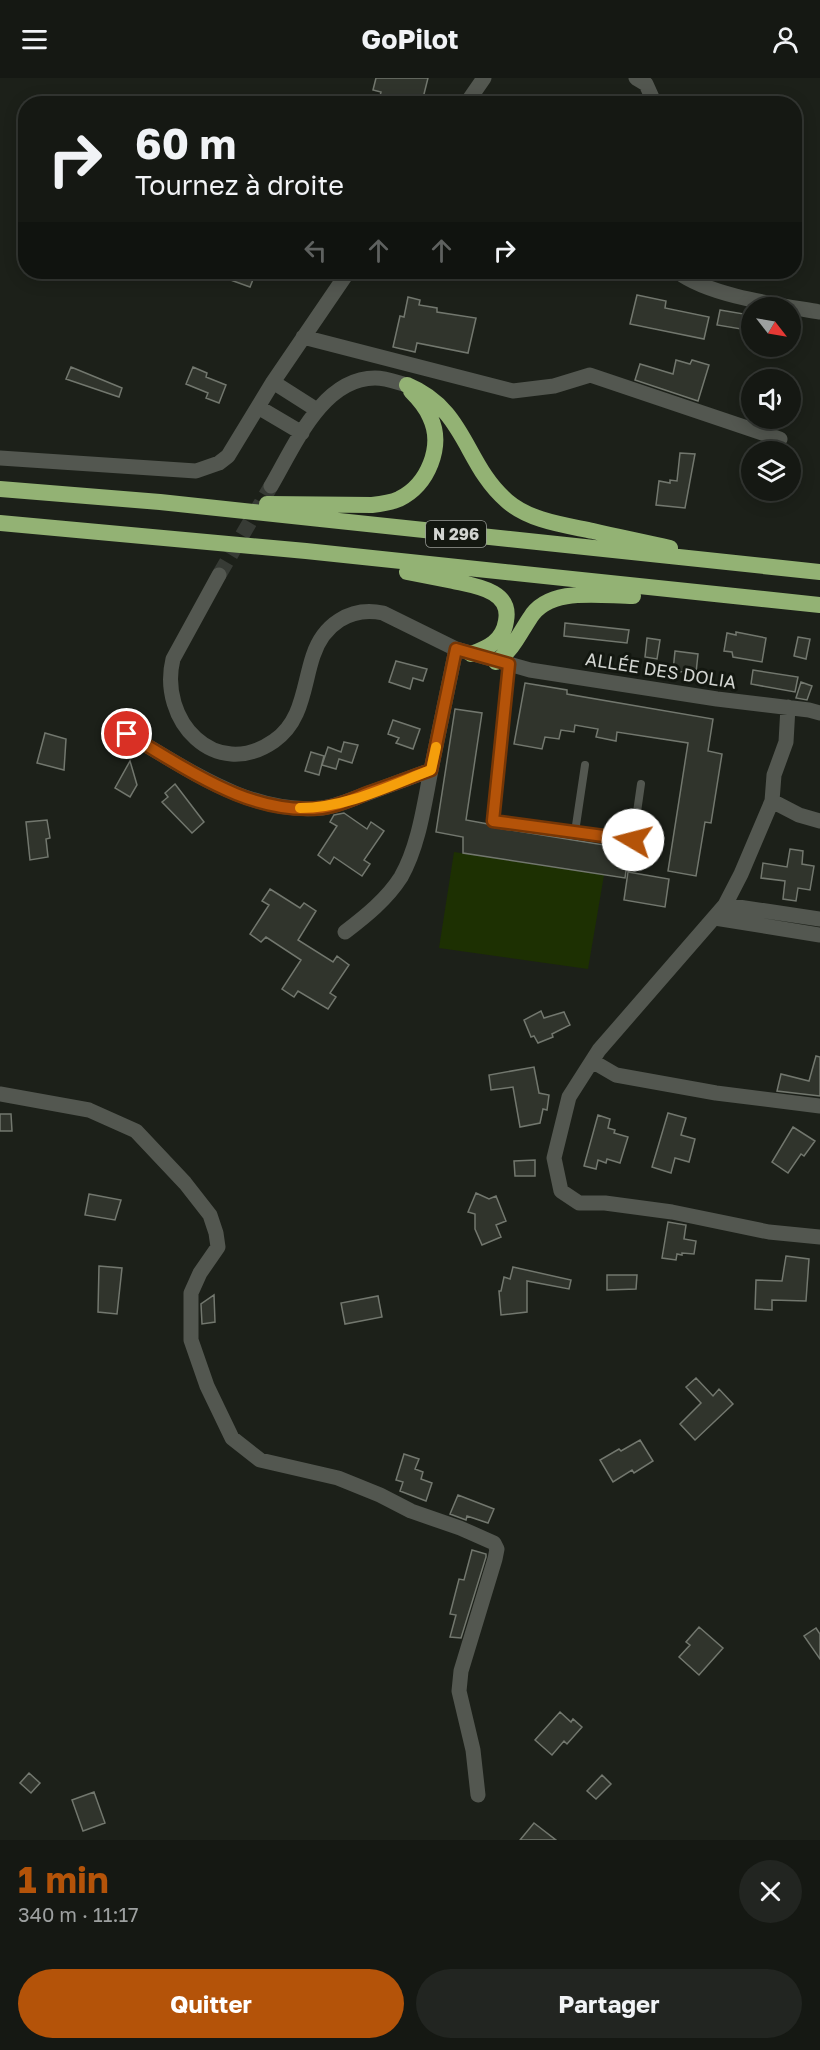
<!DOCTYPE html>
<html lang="fr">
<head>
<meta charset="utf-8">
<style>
  :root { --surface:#151813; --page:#222521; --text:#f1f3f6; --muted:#9da0a0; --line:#343733; --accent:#b45309 }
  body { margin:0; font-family:"Golos Text",sans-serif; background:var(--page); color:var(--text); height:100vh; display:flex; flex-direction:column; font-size:22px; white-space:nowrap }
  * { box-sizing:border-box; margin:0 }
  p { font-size:20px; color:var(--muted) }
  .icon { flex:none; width:33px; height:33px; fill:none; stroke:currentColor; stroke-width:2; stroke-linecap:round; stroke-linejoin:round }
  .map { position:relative; height:1762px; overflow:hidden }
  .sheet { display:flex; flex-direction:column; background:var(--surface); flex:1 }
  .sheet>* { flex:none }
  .hud { position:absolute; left:18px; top:18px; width:784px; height:183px; border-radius:24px; box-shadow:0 3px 15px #0003,0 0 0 2px var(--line); background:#151813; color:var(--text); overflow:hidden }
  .needle { width:39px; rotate:121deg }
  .tools { position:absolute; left:741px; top:219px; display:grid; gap:12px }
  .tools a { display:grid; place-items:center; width:60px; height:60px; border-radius:50%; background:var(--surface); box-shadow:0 3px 15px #0003,0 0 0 2px var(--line); font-size:30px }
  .pin { position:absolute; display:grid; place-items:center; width:51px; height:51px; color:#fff; margin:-26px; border:3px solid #fff; border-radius:50%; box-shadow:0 2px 6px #0007 }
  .me { position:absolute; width:66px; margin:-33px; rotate:278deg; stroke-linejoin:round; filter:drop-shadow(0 0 4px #0008) }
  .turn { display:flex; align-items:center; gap:21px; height:126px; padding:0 18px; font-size:27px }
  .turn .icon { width:78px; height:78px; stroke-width:2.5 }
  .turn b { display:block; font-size:42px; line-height:51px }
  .lanes { display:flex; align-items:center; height:57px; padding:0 18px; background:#0003; justify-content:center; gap:30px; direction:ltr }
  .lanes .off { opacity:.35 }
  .round { display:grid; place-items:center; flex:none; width:63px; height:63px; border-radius:32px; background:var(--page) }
  .overview { display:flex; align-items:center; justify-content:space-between; height:102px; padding:0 18px }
  h1 { font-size:36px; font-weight:700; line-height:45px; color:var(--accent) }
  .action { display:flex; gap:12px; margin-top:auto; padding:12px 18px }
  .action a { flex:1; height:69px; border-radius:36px; background:var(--accent); color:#fff; font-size:24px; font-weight:700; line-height:69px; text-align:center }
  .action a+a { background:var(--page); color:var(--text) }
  header { display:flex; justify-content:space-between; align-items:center; height:78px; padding:0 18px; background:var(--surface); font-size:27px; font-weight:700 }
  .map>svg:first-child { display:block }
</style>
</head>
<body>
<header><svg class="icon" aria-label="menu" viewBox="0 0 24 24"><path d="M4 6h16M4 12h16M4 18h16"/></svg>GoPilot<svg class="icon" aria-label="person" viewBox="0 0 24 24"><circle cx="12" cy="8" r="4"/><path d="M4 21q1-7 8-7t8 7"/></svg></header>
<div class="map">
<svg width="820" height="1762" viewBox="0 0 820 1762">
  <rect width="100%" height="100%" fill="#1c2019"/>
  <path fill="#1d3002" d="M 454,774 L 604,797 L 588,891 L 439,870 Z"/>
  <path fill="#30342c" stroke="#72776e" stroke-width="1.5" d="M 376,0 L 428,0 L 422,24 L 403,20 L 401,26 L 378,26 L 381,14 L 373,12 Z
    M 211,195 L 211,194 L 256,194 L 250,209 Z
    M 637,217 L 666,223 L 665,230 L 709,239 L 704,261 L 630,246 Z
    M 408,219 L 420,222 L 419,227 L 437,230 L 437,234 L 476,240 L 468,275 L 417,265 L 415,274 L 393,269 L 400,238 L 404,239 Z
    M 720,232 L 744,236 L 741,251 L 717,247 Z
    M 676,282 L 690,286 L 692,282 L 709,287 L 698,323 L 635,302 L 640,286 L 673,296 Z
    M 71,289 L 122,310 L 119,319 L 66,301 Z
    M 193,289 L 207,295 L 206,299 L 226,307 L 219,325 L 206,320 L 208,315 L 186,306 Z
    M 680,375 L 695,376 L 685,430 L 656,427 L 659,403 L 670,405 L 670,402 L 677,403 Z
    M 565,545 L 629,552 L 627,565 L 564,558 Z
    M 736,554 L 766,560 L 762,584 L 733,579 L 732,574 L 724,573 L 727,555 L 736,557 Z
    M 798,559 L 810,561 L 806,581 L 794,578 Z
    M 647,560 L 660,562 L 657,581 L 645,579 Z
    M 675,573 L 698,576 L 696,595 L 673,593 Z
    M 396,583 L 427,591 L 423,603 L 413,600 L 410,611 L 389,604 Z
    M 753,592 L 798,599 L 795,614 L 751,606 Z
    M 801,604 L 812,608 L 807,622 L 796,620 Z
    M 525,605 L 567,612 L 567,616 L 713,641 L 708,673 L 722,676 L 711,745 L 705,744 L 696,798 L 668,793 L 688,665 L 617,654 L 616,663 L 596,659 L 598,651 L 575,647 L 574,654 L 561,652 L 559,661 L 545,659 L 542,671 L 514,666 Z
    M 455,631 L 482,635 L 466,742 L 488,746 L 492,749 L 629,771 L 625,800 L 463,775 L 463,759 L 436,754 Z
    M 393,642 L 420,651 L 413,671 L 396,665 L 399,660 L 388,656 Z
    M 45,655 L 66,661 L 64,692 L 37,685 Z
    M 344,664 L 358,667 L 352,685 L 339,681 L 336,691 L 322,687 L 328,669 L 341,674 Z
    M 311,674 L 324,678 L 319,697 L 305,693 Z
    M 130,683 L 137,707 L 130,719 L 115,710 Z
    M 175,706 L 204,744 L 192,755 L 162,724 L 168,719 L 165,715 Z
    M 344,735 L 367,751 L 371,744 L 384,753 L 364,782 L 370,786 L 362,798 L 334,779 L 330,786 L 318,777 L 337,748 L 330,744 L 334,737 Z
    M 47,742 L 50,760 L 46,761 L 48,779 L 30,782 L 26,744 Z
    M 790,771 L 803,773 L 802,786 L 814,788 L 810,812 L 798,810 L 796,823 L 783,821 L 785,803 L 761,800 L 763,785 L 787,789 Z
    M 628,794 L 669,801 L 665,829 L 624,822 Z
    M 270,811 L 300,830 L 304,825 L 316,833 L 298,862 L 333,884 L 337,878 L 349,887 L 330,915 L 336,919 L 328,931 L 298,913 L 294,919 L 282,911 L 301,882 L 266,859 L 261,864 L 250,856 L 269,827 L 262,823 Z
    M 541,933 L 544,940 L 564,934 L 570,947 L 552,956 L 553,959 L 538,965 L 534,958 L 531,959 L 524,942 Z
    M 816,978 L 820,979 L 820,1018 L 777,1013 L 781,996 L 809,1003 Z
    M 534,989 L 539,1015 L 549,1017 L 547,1032 L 543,1031 L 540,1045 L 520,1049 L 513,1009 L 491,1012 L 489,997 Z
    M 668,1035 L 686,1040 L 681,1057 L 695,1061 L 689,1084 L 675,1080 L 671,1095 L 652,1089 Z
    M 0,1036 L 11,1036 L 12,1053 L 0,1053 Z
    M 598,1037 L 610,1041 L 608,1050 L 615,1052 L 614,1055 L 628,1059 L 620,1085 L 607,1081 L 606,1085 L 598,1082 L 596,1091 L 584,1088 Z
    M 793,1049 L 815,1063 L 804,1078 L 801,1076 L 788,1095 L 772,1084 Z
    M 535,1082 L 535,1098 L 515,1098 L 514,1083 Z
    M 476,1115 L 489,1121 L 496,1118 L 506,1143 L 496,1147 L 501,1159 L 482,1167 L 475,1151 L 475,1136 L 468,1134 Z
    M 89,1116 L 121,1122 L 115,1142 L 85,1137 Z
    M 668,1144 L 686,1147 L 684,1161 L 696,1163 L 694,1176 L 682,1175 L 682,1177 L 677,1176 L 676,1182 L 662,1180 Z
    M 786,1178 L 809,1181 L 806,1223 L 772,1222 L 772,1232 L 755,1231 L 756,1202 L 782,1203 Z
    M 99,1188 L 122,1190 L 117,1236 L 98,1234 Z
    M 513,1189 L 571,1202 L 569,1211 L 527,1203 L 527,1234 L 501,1237 L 499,1213 L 501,1213 L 504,1199 L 510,1201 Z
    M 607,1197 L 637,1197 L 636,1211 L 607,1212 Z
    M 214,1217 L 215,1244 L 202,1246 L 201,1226 Z
    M 378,1218 L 382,1239 L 345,1246 L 341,1225 Z
    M 696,1300 L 713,1318 L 719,1311 L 733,1326 L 695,1362 L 680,1346 L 701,1325 L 686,1309 Z
    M 640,1362 L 653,1383 L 634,1395 L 632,1392 L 613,1404 L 600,1382 L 619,1371 L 621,1373 Z
    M 404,1376 L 419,1381 L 415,1391 L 423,1394 L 421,1401 L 432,1405 L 426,1423 L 400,1413 L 403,1404 L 396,1402 Z
    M 458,1417 L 494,1431 L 488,1445 L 467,1438 L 466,1442 L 450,1436 Z
    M 472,1472 L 486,1476 L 486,1479 L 461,1560 L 450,1559 L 456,1537 L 450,1536 L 459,1501 L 464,1502 Z
    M 699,1549 L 723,1570 L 699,1597 L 679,1579 L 690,1567 L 686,1564 Z
    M 816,1550 L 820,1556 L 820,1581 L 804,1558 Z
    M 560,1634 L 571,1644 L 573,1641 L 582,1649 L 567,1666 L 564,1663 L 552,1677 L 535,1662 Z
    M 29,1695 L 40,1705 L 31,1715 L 20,1705 Z
    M 602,1697 L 611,1706 L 596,1721 L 587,1713 Z
    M 94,1714 L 105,1745 L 83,1753 L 72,1722 Z
    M 534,1745 L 556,1762 L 520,1762 Z"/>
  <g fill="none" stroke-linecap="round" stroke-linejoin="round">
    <path stroke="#373b35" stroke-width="15" stroke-dasharray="15 8" stroke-linecap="butt" d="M 219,497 L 271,408"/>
    <path stroke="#535750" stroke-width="8" d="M 509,587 L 493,743 L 633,762 L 641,706
      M 575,754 L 585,687"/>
    <path stroke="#535750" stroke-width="15" d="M 636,0 L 646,6 L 655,26
      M 466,26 L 484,0
      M 678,194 C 709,218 780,227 820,234
      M 303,259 L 513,313 L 554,308 L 590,297 L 780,361
      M 273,304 L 317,332
      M 258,329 L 302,355
      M 0,380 L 196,393 L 219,385 L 228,378 L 273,304 L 348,194
      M 271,408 C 294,369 322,300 375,300 C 386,300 396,304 407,307
      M 219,497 L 173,581 C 158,642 215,704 274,663 C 303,643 303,608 313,578 C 323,547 350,528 383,535 L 456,571 L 530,592 L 717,621 L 809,632 L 820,635
      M 788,629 L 786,664 L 774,697 L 772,723 L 741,796 L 725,827 L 599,972 L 569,1019 L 554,1080 L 561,1113 L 579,1125 L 605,1125 L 672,1134 L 769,1154 L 820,1159
      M 127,656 C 187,690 249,737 322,730 C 337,728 352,721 366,716 C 388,708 409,700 431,692 L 456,571
      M 772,723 L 799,737 L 820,743
      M 725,827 L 820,841
      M 715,840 L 820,857
      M 345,854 C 366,838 387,821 401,799 C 419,767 424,727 431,692
      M 592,983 L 616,997 L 716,1015 L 820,1028
      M 0,1016 L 89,1032 L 136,1053 L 185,1105 L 210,1137 L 216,1155 L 218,1169 L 200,1195 L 191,1215 L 191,1262 L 207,1308 L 232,1360 L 260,1382 L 338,1400 L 380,1417 L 411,1433 L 460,1450 L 494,1465 L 497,1471 L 495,1481 L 461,1593 L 459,1613 L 473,1672 L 478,1717"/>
    <path stroke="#93b274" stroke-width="16" d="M 407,307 C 467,332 464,386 507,423 C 530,443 565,447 593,453 C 619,459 644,464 670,470
      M 0,411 L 160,424 L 820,494
      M 267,426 L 372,427 C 381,426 390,425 399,421 C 428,407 444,368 430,339 C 426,329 418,320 411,313
      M 0,445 L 306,473 L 820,527
      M 407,494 C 422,497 438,500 453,503 C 475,508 512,512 506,543 C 503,563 488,570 471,576
      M 496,584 C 514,570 518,558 530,540 C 549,508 601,518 633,518"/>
  </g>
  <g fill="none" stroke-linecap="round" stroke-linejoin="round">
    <g stroke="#753606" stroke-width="15">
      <path id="route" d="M 127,656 C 187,690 249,738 322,730 C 339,728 355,720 370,714 C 391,707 411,699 431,692 L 456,571 L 509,586 L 493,743 L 633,762"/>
    </g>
    <use href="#route" stroke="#b45309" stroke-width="10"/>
    <path stroke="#f59e0b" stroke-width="10" d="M 300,730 C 346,730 389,708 431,692 L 436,669"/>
  </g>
  <g text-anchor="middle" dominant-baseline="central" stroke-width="6" stroke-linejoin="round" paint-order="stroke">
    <rect fill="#131710" stroke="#999c97" stroke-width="1.5" x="426" y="443" width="60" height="26" rx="4.5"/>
    <g font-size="16" font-weight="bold" fill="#d3d5d1">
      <text x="456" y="456">N 296</text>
    </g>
    <g font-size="18" fill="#d3d5d1" stroke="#131710">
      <text transform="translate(661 592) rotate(9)">ALLÉE DES DOLIA</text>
    </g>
  </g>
</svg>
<div class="tools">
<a><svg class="needle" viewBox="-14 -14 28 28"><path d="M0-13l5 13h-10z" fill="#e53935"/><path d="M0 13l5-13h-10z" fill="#9da0a0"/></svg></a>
<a><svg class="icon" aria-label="sound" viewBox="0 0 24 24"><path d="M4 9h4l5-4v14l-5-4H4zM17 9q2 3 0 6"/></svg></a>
<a><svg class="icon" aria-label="layers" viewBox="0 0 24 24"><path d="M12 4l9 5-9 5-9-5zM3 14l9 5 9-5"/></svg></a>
</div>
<div class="pin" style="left:127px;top:656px;background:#d93025"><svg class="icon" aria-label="arrive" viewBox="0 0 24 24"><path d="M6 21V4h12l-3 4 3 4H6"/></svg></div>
<svg class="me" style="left:633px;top:762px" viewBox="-20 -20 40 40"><circle r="19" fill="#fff"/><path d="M0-13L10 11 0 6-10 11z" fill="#b45309"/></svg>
<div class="hud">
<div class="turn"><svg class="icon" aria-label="right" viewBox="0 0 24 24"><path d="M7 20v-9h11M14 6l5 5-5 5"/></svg><div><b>60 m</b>Tournez à droite</div></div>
<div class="lanes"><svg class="icon off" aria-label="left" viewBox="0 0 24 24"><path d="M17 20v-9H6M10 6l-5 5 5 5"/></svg><svg class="icon off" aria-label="ahead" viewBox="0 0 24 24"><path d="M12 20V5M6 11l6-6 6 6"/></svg><svg class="icon off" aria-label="ahead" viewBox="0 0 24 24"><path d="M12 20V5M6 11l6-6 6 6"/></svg><svg class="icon" aria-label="right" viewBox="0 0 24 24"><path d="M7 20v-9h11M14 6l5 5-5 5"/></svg></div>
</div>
</div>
<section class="sheet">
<div class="overview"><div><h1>1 min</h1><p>340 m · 11:17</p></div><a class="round"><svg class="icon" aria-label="close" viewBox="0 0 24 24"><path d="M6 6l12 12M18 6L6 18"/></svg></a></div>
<div class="action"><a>Quitter</a><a>Partager</a></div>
</section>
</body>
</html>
